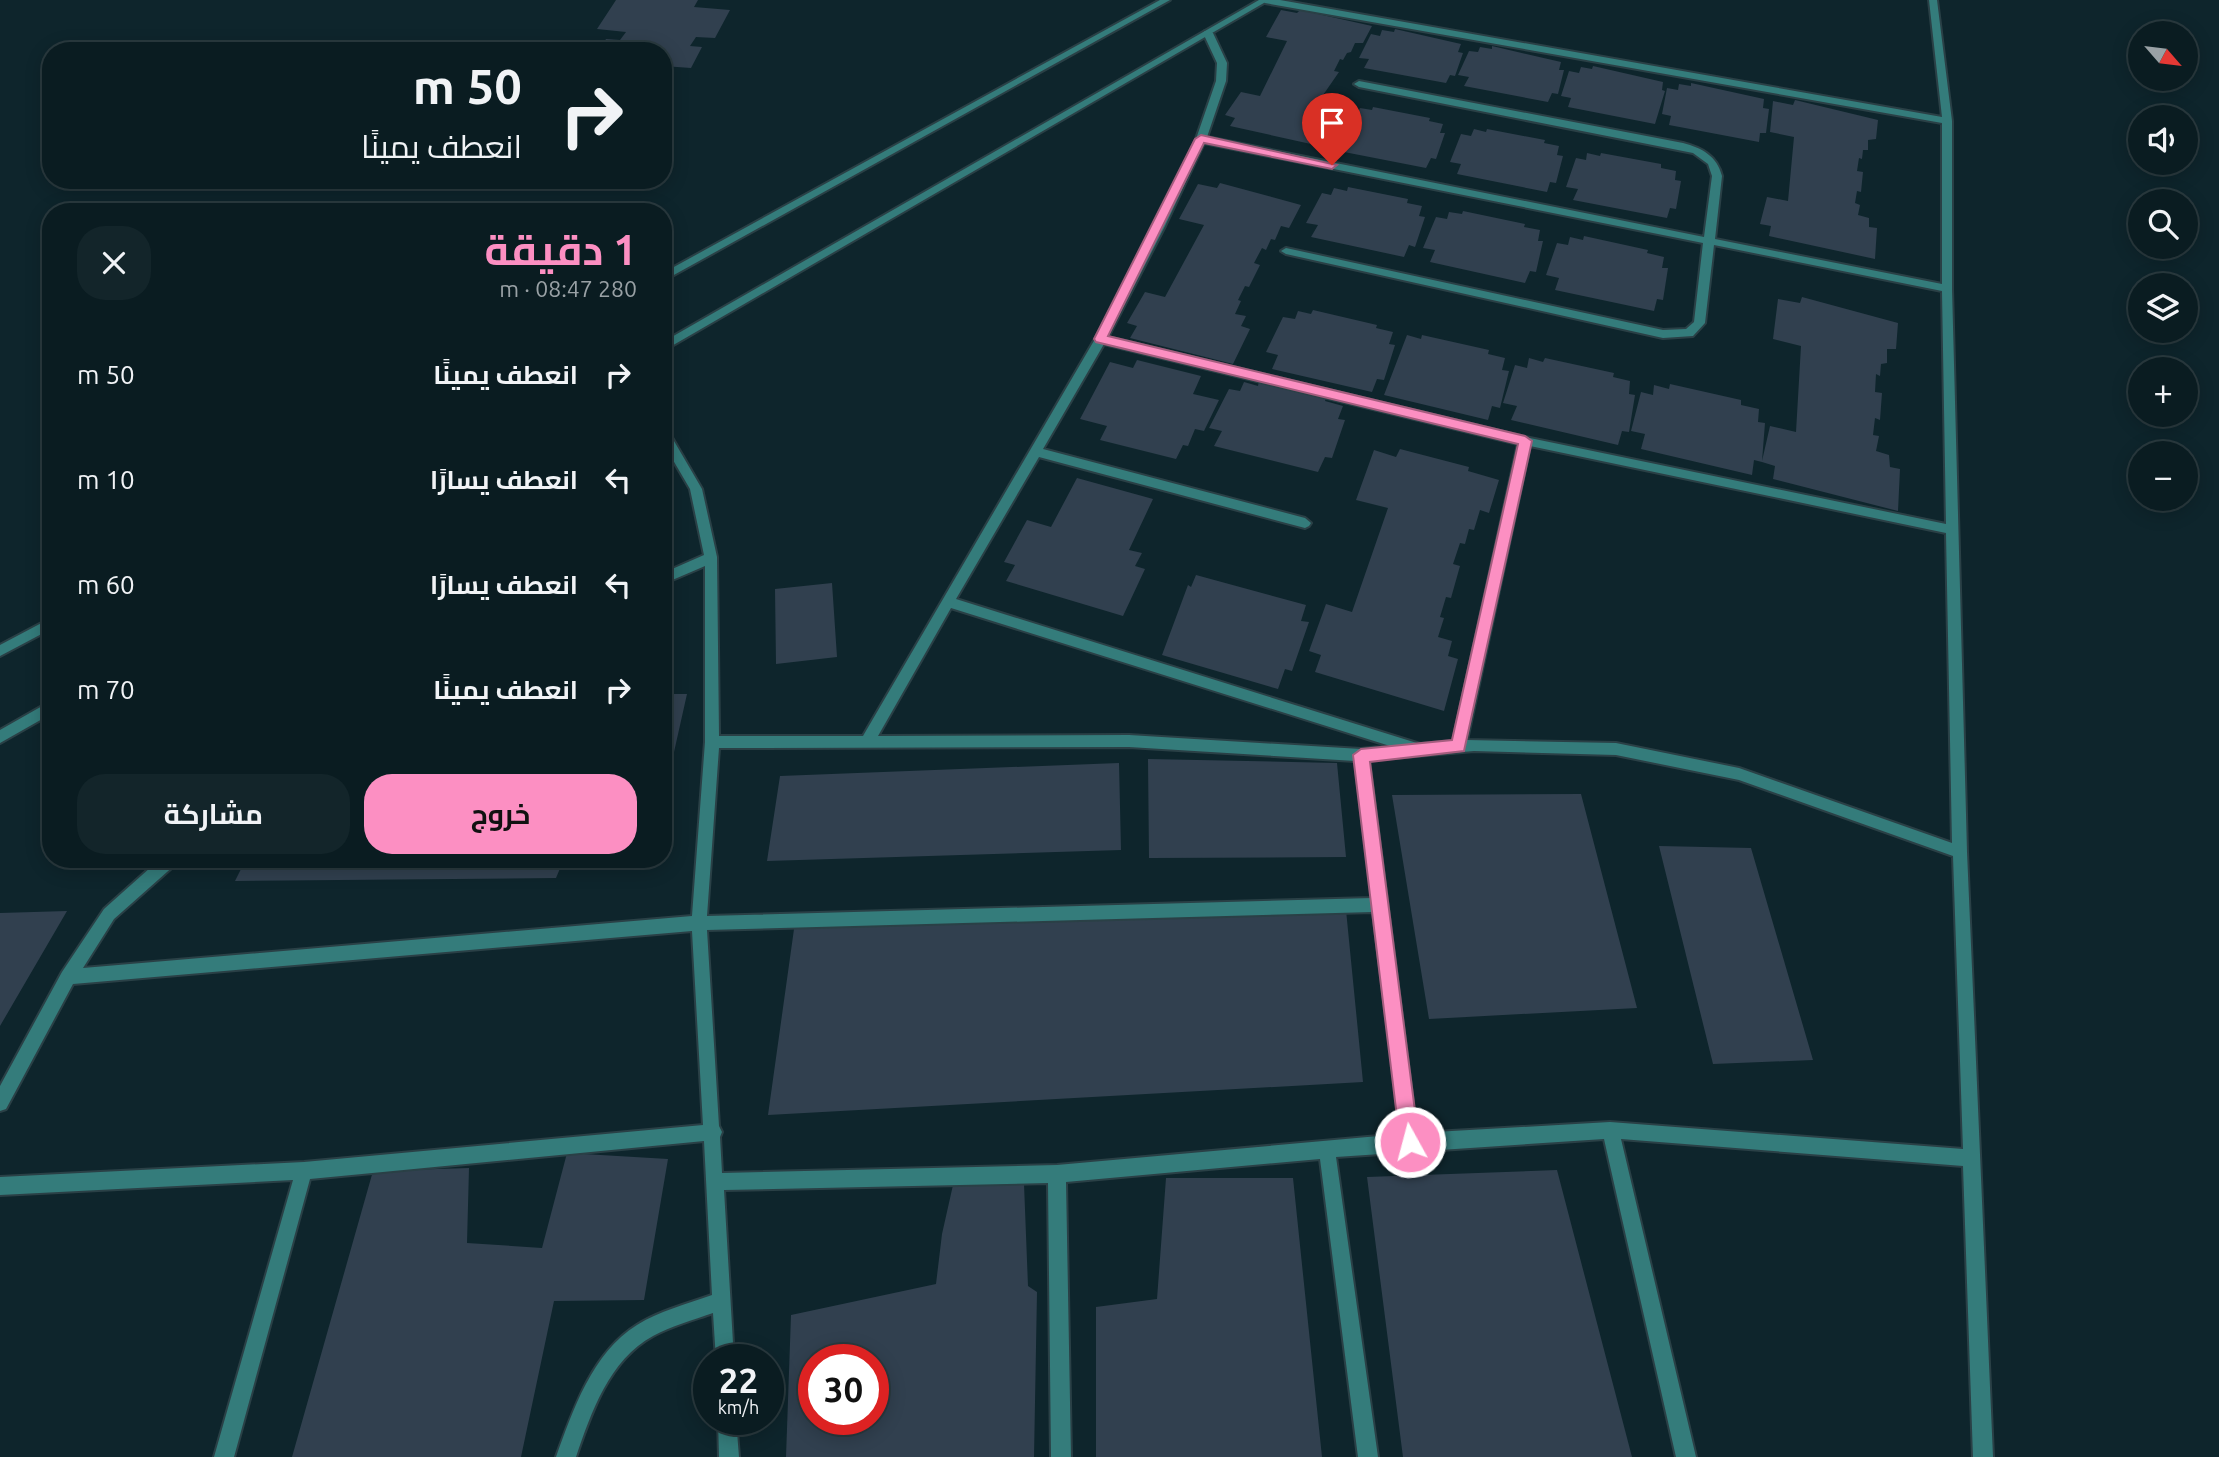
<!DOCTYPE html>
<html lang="ar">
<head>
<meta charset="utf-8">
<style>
  :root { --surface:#0a1c21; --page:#13252a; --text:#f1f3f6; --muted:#99a1a5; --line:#2a3a3f; --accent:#fc8fc2 }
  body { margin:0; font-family:Ubuntu,Cairo,sans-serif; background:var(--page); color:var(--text); direction:rtl; height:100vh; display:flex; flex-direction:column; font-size:26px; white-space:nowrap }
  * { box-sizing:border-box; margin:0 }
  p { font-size:23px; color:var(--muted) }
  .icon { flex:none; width:38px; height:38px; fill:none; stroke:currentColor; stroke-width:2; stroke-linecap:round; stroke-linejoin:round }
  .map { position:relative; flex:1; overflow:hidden; direction:ltr }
  .side { position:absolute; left:42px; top:203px; width:630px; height:665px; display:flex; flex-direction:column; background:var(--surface); border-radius:28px; box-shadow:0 4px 18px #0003,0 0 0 2px var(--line); direction:rtl }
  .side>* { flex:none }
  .hud { position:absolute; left:42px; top:42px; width:630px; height:147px; border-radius:28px; box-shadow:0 4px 18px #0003,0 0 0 2px var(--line); direction:rtl; background:#0a1c21; color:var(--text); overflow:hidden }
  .needle { width:46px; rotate:118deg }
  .fabs { position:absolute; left:2128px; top:21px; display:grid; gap:14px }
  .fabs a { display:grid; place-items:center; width:70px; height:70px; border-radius:50%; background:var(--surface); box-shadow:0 4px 18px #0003,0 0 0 2px var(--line); font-size:35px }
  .speed { position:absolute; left:693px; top:1344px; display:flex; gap:14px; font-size:35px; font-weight:700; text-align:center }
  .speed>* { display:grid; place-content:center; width:91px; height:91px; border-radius:50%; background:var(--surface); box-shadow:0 4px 18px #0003,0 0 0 2px var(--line); line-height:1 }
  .speed small { font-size:18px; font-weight:400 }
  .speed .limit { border:10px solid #d22; background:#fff; color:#111 }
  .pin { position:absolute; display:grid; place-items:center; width:60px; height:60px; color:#fff; margin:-72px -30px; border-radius:50% 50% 50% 0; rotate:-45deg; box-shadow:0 0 7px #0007 }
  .pin .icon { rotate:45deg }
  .me { position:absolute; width:77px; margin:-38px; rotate:353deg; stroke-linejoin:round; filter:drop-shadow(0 0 5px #0008) }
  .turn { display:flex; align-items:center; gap:24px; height:147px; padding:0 35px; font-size:32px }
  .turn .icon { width:91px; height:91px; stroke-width:2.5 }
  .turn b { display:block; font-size:49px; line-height:60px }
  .round { display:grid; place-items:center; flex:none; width:74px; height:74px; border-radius:28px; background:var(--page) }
  .summary { display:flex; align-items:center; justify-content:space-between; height:119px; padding:0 35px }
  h1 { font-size:42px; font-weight:700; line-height:52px; color:var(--accent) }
  .primary-button { display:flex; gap:14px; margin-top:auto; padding:14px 35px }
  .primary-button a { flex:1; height:80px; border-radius:28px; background:var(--accent); color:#111; font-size:28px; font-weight:700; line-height:80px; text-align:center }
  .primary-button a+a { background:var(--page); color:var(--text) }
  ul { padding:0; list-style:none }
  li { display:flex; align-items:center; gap:21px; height:105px; padding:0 35px }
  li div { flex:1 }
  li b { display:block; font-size:26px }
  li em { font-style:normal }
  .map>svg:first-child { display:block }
</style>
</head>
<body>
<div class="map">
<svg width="2219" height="1457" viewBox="0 0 2219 1457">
  <rect width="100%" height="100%" fill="#0e252c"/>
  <path fill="#31404f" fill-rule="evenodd" d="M 616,0 L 698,0 L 694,7 L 730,10 L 715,38 L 696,37 L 690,46 L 702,47 L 691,68 L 663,66 L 663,51 L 599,51 L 606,39 L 620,40 L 626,32 L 597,29 Z
    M 1281,10 L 1297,13 L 1300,10 L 1372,26 L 1363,43 L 1355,43 L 1351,52 L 1347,53 L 1343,60 L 1340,59 L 1334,71 L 1339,72 L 1321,98 L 1325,99 L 1319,108 L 1328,111 L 1326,118 L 1333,120 L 1320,146 L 1230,126 L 1235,118 L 1225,115 L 1241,92 L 1260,96 L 1287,41 L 1266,37 Z
    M 1395,29 L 1461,44 L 1458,52 L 1463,53 L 1455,76 L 1450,75 L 1446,83 L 1364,68 L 1369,59 L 1359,58 L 1371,34 L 1380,36 L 1382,30 L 1394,32 Z
    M 1492,46 L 1561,62 L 1559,70 L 1564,70 L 1558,94 L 1552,93 L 1548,102 L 1464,86 L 1469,77 L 1458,75 L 1469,51 L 1478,52 L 1480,47 L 1492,49 Z
    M 1593,66 L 1663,82 L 1662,90 L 1665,91 L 1655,124 L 1568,107 L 1571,98 L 1561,96 L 1569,71 L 1579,73 L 1581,67 L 1592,69 Z
    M 1691,83 L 1764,99 L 1763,108 L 1769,109 L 1766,133 L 1760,133 L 1759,142 L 1669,125 L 1671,116 L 1662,114 L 1667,88 L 1678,90 L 1679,84 L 1691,86 Z
    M 1795,100 L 1878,120 L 1876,139 L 1868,140 L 1868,150 L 1863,150 L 1862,159 L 1859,158 L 1857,171 L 1863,172 L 1861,192 L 1857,191 L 1855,203 L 1860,205 L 1858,215 L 1869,218 L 1869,227 L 1877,228 L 1875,259 L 1769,236 L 1771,226 L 1760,224 L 1767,197 L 1788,201 L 1794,137 L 1770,132 L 1773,101 L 1793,105 Z
    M 1373,107 L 1430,118 L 1429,121 L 1443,124 L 1440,133 L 1445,133 L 1436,159 L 1431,158 L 1426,168 L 1339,151 L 1345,141 L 1334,139 L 1348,112 L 1357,114 L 1360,108 L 1372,110 Z
    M 1474,129 L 1486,132 L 1487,129 L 1545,140 L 1544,143 L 1559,146 L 1557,155 L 1563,156 L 1556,183 L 1550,182 L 1547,192 L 1457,174 L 1461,164 L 1450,162 L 1461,134 L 1471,136 Z
    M 1587,153 L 1600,156 L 1601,153 L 1661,164 L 1661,168 L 1676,171 L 1675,180 L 1681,181 L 1676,209 L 1670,208 L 1667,218 L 1573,200 L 1578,189 L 1566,187 L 1576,158 L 1586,160 Z
    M 1220,183 L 1301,205 L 1289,228 L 1281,226 L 1275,240 L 1271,239 L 1266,250 L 1262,248 L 1254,263 L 1260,265 L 1249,287 L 1245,286 L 1238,300 L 1241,301 L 1235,314 L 1246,316 L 1241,326 L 1250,329 L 1233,364 L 1130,338 L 1137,326 L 1127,323 L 1145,292 L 1165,297 L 1204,225 L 1179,219 L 1198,184 L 1217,188 Z
    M 1348,187 L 1408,199 L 1407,203 L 1422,206 L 1419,216 L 1425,217 L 1415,247 L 1409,245 L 1404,257 L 1311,237 L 1318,225 L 1306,223 L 1322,193 L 1331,195 L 1334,188 L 1347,191 Z
    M 1463,211 L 1525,224 L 1524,227 L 1540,230 L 1538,241 L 1543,241 L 1536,272 L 1530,271 L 1525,283 L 1430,262 L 1435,250 L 1423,248 L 1436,217 L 1447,219 L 1449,212 L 1462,214 Z
    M 1584,236 L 1648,250 L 1647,253 L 1664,257 L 1662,268 L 1668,268 L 1663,300 L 1657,299 L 1654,311 L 1555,290 L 1559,278 L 1546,275 L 1557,243 L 1568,245 L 1570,237 L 1583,240 Z
    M 1802,297 L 1898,323 L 1896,349 L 1887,349 L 1887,363 L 1881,364 L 1880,376 L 1876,374 L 1875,392 L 1882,393 L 1880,420 L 1875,418 L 1873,435 L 1879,436 L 1876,451 L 1889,455 L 1890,467 L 1900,469 L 1898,511 L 1773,479 L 1775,466 L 1762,462 L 1754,460 L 1752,475 L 1641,449 L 1645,434 L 1631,431 L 1641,392 L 1653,395 L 1654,385 L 1669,389 L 1670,384 L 1741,400 L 1741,405 L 1759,409 L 1758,422 L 1765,423 L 1762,461 L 1770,426 L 1796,432 L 1801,346 L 1773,339 L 1778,299 L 1800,303 Z
    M 1313,310 L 1377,325 L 1376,328 L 1393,332 L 1389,344 L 1395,345 L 1384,380 L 1377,379 L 1372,392 L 1272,369 L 1278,355 L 1266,352 L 1283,317 L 1295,319 L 1298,311 L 1311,314 Z
    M 1407,335 L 1421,339 L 1422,335 L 1489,350 L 1488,354 L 1505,358 L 1502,370 L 1509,371 L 1500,408 L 1492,406 L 1488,420 L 1384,395 Z
    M 1529,358 L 1543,362 L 1545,358 L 1614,373 L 1613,377 L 1630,381 L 1629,394 L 1635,395 L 1629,432 L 1622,431 L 1618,445 L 1511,420 L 1517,406 L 1503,403 L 1515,365 L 1527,368 Z
    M 1137,360 L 1201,376 L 1193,394 L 1219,400 L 1204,431 L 1195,429 L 1188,446 L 1183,445 L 1176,459 L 1100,440 L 1107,426 L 1080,419 L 1110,362 L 1133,368 Z
    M 1259,381 L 1326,397 L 1325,401 L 1343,406 L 1338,419 L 1345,420 L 1332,458 L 1325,457 L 1318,472 L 1214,446 L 1222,431 L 1209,428 L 1229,389 L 1240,391 L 1244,382 L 1258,386 Z
    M 1400,449 L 1469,467 L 1468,471 L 1499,480 L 1489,513 L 1480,510 L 1474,530 L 1469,529 L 1465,544 L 1460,543 L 1453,564 L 1460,566 L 1451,598 L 1446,597 L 1440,617 L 1444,618 L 1438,637 L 1452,641 L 1448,656 L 1458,659 L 1444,711 L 1315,672 L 1321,655 L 1309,651 L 1326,604 L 1352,612 L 1388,508 L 1356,500 L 1374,450 L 1396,457 Z
    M 1077,478 L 1153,499 L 1129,550 L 1142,553 L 1135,566 L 1145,569 L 1123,616 L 1006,581 L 1015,565 L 1004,562 L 1027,520 L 1051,527 Z
    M 1196,575 L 1306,605 L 1301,621 L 1309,622 L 1292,671 L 1285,669 L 1278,689 L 1162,655 L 1188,585 L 1191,587 Z
    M 832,583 L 837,657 L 776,664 L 775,589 Z
    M 663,694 L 687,694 L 672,761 L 663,778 Z
    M 1148,759 L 1337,763 L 1346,857 L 1149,858 Z
    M 1119,763 L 1121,850 L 767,861 L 780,776 Z
    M 1581,794 L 1637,1008 L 1429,1019 L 1392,795 Z
    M 1659,846 L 1751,848 L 1813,1060 L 1713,1064 Z
    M 246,859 L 564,859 L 556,878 L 235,881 Z
    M 1346,910 L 1363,1082 L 768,1115 L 795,922 Z
    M 67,911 L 0,1026 L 0,913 Z
    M 567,1153 L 668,1159 L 644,1300 L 554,1301 L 521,1457 L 292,1457 L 373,1171 L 469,1168 L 467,1243 L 542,1248 Z
    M 1557,1170 L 1632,1457 L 1403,1457 L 1367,1177 Z
    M 1166,1178 L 1293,1178 L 1322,1457 L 1096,1457 L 1096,1307 L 1157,1299 Z
    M 1024,1184 L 1028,1286 L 1037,1292 L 1034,1457 L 786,1457 L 791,1315 L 936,1284 L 942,1234 L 953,1185 ZM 814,1360 L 873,1360 L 873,1419 L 814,1419 Z"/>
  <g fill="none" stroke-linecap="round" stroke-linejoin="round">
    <g stroke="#2a4046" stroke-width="4">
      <path id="minor" d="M 1261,0 L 1280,0 L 1942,117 L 1929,0 L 1937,0 L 1952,121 L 1952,289 L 1967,852 L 1993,1457 L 1973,1457 L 1963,1166 L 1621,1139 L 1696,1457 L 1676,1457 L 1604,1139 L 1336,1157 L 1378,1457 L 1358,1457 L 1320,1159 L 1066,1182 L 1071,1457 L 1051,1457 L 1048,1183 L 724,1190 L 734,1360 L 716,1360 L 713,1313 C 693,1320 671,1326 653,1336 C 609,1360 591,1413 576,1457 L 556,1457 C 573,1410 592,1353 637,1325 C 659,1311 687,1304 712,1295 L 704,1141 L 310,1179 L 234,1457 L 214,1457 L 293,1180 L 0,1195 L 0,1177 L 304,1162 L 703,1125 L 692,931 L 73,984 L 6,1109 L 0,1111 L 0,1086 L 62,972 L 104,909 L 160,859 L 178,859 L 176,864 L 114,919 L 83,968 L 692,916 L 705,742 L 705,566 L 663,584 L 663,573 L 704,555 L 690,489 L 663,443 L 663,428 L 667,429 L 702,489 L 717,557 L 719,736 L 863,736 L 1095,339 L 1155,226 L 1196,139 L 1216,81 L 1217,63 L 1203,33 L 1205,31 L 1213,33 L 1227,63 L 1226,81 L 1207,137 L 1704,237 L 1712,176 L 1708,164 L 1693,153 L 1359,87 L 1354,84 L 1359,81 L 1683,143 C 1702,148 1717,156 1722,176 L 1715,239 L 1942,284 L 1942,123 L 1265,3 ZM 1204,143 L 1703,243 L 1694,322 L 1686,329 L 1663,330 L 1286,248 L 1281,251 L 1286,254 L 1663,338 L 1693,336 L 1705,323 L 1714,245 L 1942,291 L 1946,524 L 1525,437 L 1108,337 L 1165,226 ZM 1104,344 L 1518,444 L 1453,741 L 1420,744 L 956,599 L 1039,457 L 1305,528 L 1309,526 L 1311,523 L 1305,518 L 1043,449 ZM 1530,446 L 1946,533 L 1952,843 L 1739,768 L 1616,743 L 1467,740 ZM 951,608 L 1390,746 L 1361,749 L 1129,735 L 878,736 ZM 1129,747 L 1355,761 L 1372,898 L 707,916 L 719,748 ZM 1474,751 L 1616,755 L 1739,780 L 1953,856 L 1963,1149 L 1610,1122 L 1417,1133 L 1369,760 ZM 1373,912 L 1401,1134 L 1057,1165 L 722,1173 L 720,1137 L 722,1132 L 719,1126 L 707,930 Z
        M 718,1419 L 736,1419 L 739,1457 L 719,1457 Z"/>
    </g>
    <g stroke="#2a4046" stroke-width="4">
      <path id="tertiary" d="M 1160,0 L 1170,0 L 663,281 L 663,273 Z
        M 1259,0 L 1269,0 L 663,351 L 663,342 Z
        M 51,618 L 51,629 L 0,656 L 0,645 Z
        M 51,701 L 51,714 L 0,743 L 0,730 Z"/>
    </g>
    <use href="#minor" fill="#347c7b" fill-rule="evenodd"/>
    <use href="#tertiary" fill="#347c7b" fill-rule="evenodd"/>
  </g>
  <path fill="#fc8fc2" stroke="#a45d7e" stroke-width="2" d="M 1201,135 L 1337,165 L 1332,169 L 1204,143 L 1108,336 L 1525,436 L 1532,441 L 1464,751 L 1370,762 L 1419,1142 L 1416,1149 L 1410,1151 L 1403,1149 L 1400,1142 L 1353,755 L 1361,749 L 1452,740 L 1518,444 L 1096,342 L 1094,339 L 1195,139 Z"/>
</svg>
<div class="fabs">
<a><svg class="needle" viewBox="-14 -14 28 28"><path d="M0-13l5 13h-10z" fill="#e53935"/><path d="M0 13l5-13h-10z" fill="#99a1a5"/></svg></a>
<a><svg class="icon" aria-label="sound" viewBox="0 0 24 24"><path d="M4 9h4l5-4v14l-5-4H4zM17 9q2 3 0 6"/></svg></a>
<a><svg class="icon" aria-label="search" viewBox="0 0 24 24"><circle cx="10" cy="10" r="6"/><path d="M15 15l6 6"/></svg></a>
<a><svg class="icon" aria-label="layers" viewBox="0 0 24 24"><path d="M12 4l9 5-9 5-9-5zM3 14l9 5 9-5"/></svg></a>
<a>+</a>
<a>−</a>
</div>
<div class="speed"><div>22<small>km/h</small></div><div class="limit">30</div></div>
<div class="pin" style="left:1332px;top:165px;background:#d93025"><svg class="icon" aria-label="arrive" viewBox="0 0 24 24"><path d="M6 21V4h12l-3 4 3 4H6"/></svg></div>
<svg class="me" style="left:1410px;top:1142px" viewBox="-20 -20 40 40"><circle r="17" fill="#fc8fc2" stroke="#fff" stroke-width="3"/><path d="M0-11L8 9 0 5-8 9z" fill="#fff"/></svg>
<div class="hud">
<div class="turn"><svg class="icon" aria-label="right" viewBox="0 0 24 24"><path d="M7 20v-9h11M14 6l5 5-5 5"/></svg><div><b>50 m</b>انعطف يمينًا</div></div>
</div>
<section class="side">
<div class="summary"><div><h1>1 دقيقة</h1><p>280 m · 08:47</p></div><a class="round"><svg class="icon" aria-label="close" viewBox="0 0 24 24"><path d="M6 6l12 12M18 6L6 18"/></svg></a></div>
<ul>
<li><svg class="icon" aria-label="right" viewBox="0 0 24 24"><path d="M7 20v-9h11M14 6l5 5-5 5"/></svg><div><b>انعطف يمينًا</b></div><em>50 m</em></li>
<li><svg class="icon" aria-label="left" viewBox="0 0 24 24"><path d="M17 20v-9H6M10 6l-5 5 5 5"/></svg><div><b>انعطف يسارًا</b></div><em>10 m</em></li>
<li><svg class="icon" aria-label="left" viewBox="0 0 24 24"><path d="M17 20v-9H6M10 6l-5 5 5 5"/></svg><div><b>انعطف يسارًا</b></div><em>60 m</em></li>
<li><svg class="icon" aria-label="right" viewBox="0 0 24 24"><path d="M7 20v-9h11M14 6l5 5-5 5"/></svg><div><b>انعطف يمينًا</b></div><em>70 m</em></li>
</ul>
<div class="primary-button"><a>خروج</a><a>مشاركة</a></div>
</section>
</div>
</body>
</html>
